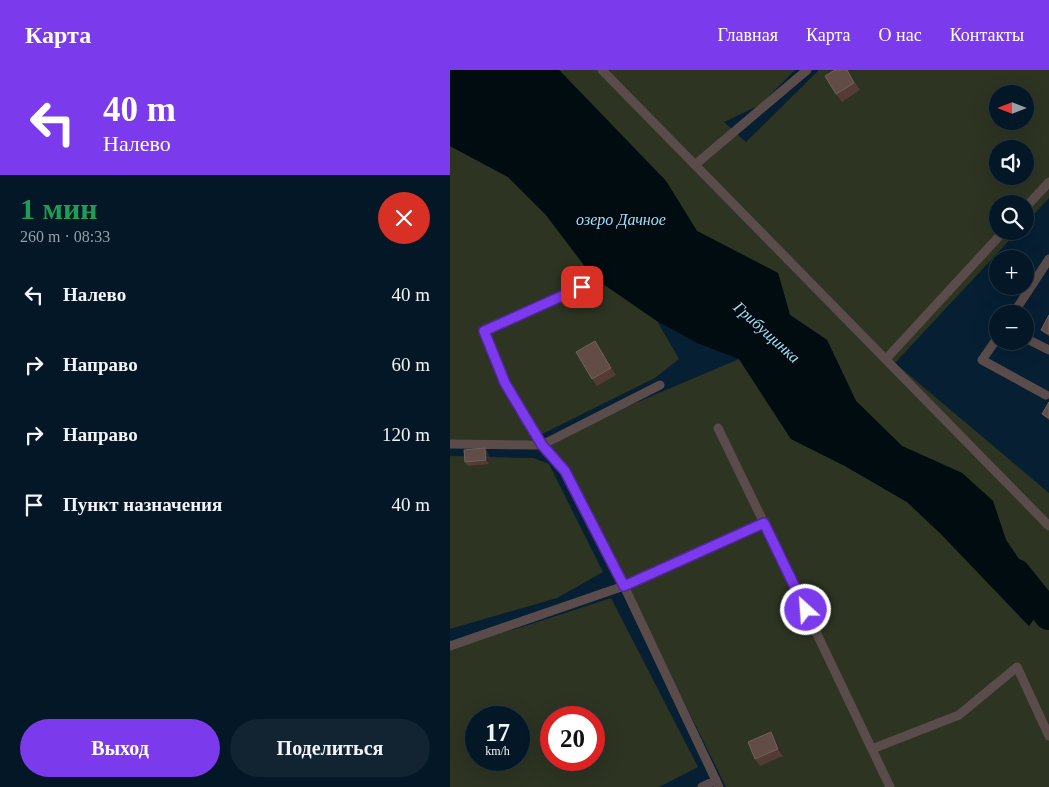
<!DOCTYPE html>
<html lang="ru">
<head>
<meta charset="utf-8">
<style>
  :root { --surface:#041726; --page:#122432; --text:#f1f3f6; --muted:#979fa7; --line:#253643; --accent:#7c3aed }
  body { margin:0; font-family:Georgia,serif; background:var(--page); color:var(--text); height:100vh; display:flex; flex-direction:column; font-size:19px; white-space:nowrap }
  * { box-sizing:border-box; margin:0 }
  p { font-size:16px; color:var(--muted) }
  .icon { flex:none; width:28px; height:28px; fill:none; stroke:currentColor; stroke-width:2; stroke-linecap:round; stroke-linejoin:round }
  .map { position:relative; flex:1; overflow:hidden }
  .drawer { display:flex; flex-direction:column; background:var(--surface); width:450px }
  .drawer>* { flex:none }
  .banner { background:#7c3aed; color:#fff; overflow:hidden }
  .needle { width:32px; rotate:270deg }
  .buttons { position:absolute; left:539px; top:15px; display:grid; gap:10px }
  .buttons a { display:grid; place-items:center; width:45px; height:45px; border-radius:50%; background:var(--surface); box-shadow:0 5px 20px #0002,0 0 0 1px var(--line); font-size:25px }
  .speed { position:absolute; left:15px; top:636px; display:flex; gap:10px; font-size:25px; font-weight:700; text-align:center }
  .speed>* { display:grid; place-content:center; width:65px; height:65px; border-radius:50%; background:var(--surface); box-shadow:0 5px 20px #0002,0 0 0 1px var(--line); line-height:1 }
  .speed small { font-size:12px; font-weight:400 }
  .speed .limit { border:8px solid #d22; background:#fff; color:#111 }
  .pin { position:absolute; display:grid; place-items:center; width:42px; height:42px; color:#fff; margin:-21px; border-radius:10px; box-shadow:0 2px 8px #0006 }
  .me { position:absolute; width:55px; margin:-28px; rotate:334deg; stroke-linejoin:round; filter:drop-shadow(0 0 4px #0008) }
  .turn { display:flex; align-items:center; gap:18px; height:105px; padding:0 20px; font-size:22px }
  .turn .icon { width:65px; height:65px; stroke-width:2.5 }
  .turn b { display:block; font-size:35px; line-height:42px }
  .round { display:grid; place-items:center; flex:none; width:52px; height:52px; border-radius:26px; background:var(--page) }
  .summary { display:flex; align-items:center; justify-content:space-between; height:85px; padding:0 20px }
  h1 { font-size:30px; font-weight:700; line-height:38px; color:#1e9e55 }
  .cta { display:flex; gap:10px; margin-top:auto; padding:10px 20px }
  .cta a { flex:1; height:58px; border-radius:30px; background:var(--accent); color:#fff; font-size:20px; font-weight:700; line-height:58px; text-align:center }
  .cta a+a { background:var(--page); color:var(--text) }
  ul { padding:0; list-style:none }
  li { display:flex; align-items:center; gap:15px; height:70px; padding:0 20px }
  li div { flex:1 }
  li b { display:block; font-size:19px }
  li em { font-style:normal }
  header { display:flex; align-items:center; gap:30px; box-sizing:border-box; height:70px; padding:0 25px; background:var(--accent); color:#fff }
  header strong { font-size:24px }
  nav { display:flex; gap:28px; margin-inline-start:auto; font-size:18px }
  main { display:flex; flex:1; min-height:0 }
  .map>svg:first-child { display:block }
</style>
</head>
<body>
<header>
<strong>Карта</strong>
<nav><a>Главная</a><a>Карта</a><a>О нас</a><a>Контакты</a></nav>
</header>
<main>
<section class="drawer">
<div class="banner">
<div class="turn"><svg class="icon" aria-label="left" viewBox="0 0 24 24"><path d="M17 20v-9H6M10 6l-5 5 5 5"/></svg><div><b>40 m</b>Налево</div></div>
</div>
<div class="summary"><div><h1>1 мин</h1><p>260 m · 08:33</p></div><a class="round" style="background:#d93025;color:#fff"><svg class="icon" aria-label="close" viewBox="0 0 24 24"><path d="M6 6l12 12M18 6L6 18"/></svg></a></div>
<ul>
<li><svg class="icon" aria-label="left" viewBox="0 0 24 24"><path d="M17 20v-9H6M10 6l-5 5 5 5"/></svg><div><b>Налево</b></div><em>40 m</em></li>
<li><svg class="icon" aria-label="right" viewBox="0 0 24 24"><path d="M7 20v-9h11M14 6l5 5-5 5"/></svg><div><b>Направо</b></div><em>60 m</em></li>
<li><svg class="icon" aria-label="right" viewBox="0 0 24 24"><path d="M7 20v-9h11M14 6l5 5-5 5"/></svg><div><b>Направо</b></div><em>120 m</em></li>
<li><svg class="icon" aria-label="arrive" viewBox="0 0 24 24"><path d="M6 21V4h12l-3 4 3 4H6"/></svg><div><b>Пункт назначения</b></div><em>40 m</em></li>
</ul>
<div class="cta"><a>Выход</a><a>Поделиться</a></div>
</section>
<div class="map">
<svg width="599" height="717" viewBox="0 0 599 717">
  <rect width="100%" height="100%" fill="#061f33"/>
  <path fill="#2d3422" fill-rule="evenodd" d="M 109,0 L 345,0 L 310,35 L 274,52 L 296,72 L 369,0 L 599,0 L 599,128 L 575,154 L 575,134 L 548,134 L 548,161 L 568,161 L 445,293 L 599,423 L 599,717 L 276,717 L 178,519 L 100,376 L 164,342 L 289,289 L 341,369 L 395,396 L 457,432 L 491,464 L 579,556 L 597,530 L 556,470 L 543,431 L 512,403 L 452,376 L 406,331 L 377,270 L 340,245 L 328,203 L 247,161 L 216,111 ZM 548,24 L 575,24 L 575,51 L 548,51 ZM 548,79 L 575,79 L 575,106 L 548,106 Z
    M 0,76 L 58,107 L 96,145 L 143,207 L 207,251 L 229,289 L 205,308 L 76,372 L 0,372 Z
    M 0,386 L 84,388 L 99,394 L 153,502 L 107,528 L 0,559 Z
    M 161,528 L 248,697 L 209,717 L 0,717 L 0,577 L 72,557 ZM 26,648 L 69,648 L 69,690 L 26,690 ZM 101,648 L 144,648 L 144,690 L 101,690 Z"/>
  <path fill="#000c10" d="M 0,0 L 109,0 L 216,111 L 247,161 L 328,203 L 340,245 L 377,270 L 406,331 L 452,376 L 512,403 L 543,431 L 556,470 L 597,530 L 579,556 L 491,464 L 457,432 L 395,396 L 341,369 L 289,289 L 247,273 L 207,251 L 143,207 L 96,145 L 58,107 L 0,76 Z"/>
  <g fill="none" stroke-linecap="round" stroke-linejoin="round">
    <path stroke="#000c10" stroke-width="30" d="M 566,504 L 599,545"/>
    <path stroke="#5b4c4c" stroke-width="9" d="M 152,0 L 599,456
      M 246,94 L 357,0
      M 575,138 L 599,112
      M 132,217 L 34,261 L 55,313 L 92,375 L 210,315
      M 563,244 L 599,189
      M 548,267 L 532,290 L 596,325
      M 575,268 L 599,280
      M 436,289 L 554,161
      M 268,358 L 314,453
      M 0,374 L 92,375 L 115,401 L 174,516 L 269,717
      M 0,576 L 174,516 L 314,453 L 440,717
      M 422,679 L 509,645 L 567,597 L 599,666
      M 252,717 L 266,710"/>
  </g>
  <path fill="#543b33" d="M 397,0 L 410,20 L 392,32 L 386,24 Z
    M 599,245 L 599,266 L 594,263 L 591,260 Z
    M 150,279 L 166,305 L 147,316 L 142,309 Z
    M 599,332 L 599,350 L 595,347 L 592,344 Z
    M 38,382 L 39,394 L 18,396 L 15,392 Z
    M 321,662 L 327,670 L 333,686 L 310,696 L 305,689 Z"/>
  <path fill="#2f292b" d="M 145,271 L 150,279 L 166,305 L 161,298 Z
    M 35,378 L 38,382 L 39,394 L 36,390 Z
    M 321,662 L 327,670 L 333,686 L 328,679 Z"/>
  <path fill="#614c46" stroke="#71625f" d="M 385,0 L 397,0 L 404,13 L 386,24 L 375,6 Z
    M 599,245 L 599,264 L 591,260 Z
    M 145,271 L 161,298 L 142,309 L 126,282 Z
    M 599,332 L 599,348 L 592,344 Z
    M 35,378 L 36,390 L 15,392 L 14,380 Z
    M 321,662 L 328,679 L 305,689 L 298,672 Z"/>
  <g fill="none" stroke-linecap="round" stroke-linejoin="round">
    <g stroke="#51269a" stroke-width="12">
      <path id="route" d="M 132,217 L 34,261 L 55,313 L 92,375 L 115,401 L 174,516 L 314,453 L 356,540"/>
    </g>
    <use href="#route" stroke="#7c3aed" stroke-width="9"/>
  </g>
  <g text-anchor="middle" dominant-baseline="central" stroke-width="4.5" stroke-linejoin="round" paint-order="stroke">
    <g font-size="16" font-style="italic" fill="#9ce3f4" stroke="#020811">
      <text x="171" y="149">озеро Дачное</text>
      <text transform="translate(317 262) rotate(42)">Грибущинка</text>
    </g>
  </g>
</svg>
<div class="buttons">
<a><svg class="needle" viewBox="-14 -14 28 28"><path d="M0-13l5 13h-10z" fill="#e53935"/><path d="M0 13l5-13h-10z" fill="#979fa7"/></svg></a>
<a><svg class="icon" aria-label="sound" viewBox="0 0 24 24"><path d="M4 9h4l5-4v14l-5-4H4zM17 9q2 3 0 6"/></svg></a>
<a><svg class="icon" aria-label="search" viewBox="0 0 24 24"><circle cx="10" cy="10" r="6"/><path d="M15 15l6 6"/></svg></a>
<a>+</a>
<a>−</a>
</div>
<div class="speed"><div>17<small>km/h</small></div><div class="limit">20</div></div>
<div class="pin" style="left:132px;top:217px;background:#d93025"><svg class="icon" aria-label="arrive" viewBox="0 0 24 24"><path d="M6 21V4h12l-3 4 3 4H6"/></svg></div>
<svg class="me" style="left:356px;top:540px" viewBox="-20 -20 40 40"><circle r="17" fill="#7c3aed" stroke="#fff" stroke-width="3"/><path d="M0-11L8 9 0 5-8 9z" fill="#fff"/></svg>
</div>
</main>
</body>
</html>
